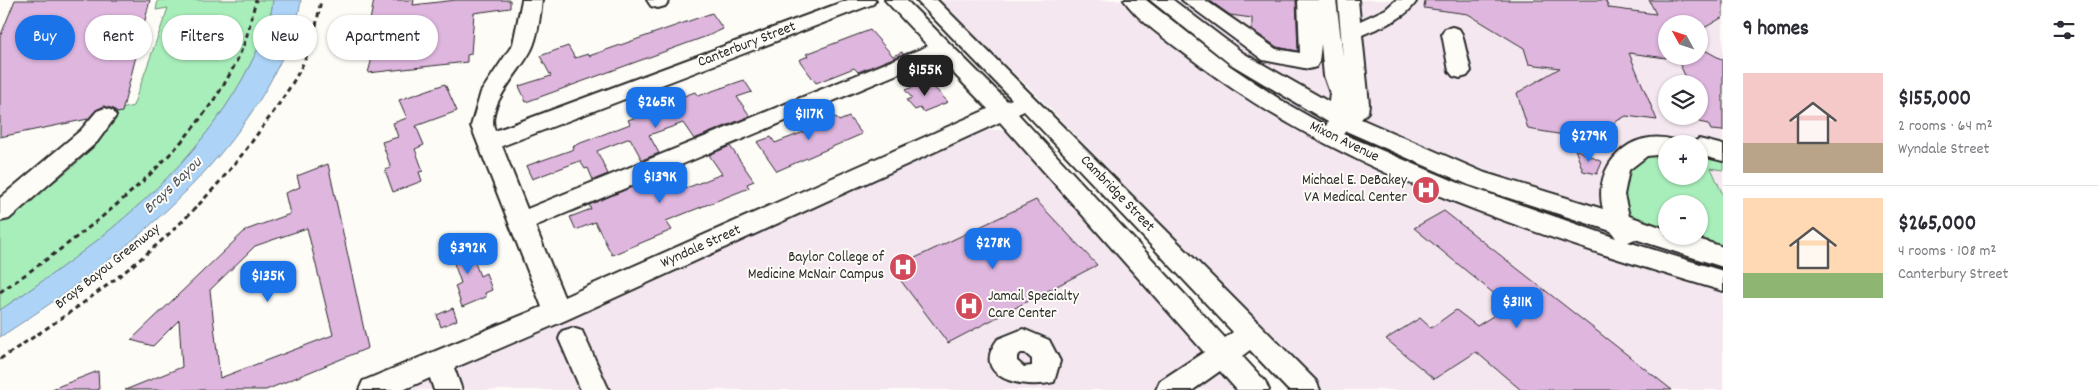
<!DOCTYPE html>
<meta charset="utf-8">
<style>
:root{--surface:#fff;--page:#f2f2f3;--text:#2b2b33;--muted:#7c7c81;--line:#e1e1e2;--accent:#1a73e8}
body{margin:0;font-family:Dekko,sans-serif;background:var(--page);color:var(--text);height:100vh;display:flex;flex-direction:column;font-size:19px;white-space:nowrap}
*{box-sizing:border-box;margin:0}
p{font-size:16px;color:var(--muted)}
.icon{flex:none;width:28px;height:28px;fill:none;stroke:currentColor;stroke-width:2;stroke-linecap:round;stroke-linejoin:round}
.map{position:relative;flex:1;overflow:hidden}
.details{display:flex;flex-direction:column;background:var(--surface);width:375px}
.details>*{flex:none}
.top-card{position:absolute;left:15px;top:15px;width:475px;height:45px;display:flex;gap:10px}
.needle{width:32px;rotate:310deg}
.tools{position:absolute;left:1658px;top:15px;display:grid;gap:10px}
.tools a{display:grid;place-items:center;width:50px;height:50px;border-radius:50%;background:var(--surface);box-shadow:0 1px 4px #0004;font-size:25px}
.price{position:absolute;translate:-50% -42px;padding:0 11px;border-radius:10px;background:var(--accent);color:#fff;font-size:16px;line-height:32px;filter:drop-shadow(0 1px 2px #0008)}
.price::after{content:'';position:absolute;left:50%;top:30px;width:15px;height:11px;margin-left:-8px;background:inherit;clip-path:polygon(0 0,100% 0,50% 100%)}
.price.active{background:#222;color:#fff}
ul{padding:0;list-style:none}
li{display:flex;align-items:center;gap:15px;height:125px;padding:0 20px}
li+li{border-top:1px solid var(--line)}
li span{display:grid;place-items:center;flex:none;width:140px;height:100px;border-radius:0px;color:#555}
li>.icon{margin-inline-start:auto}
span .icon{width:60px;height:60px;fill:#fffc;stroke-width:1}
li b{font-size:21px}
h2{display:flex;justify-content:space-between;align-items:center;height:60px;padding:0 20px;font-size:21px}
.chip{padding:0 18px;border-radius:22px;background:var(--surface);box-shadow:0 1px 4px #0004;font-size:18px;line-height:45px}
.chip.active{background:var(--accent);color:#fff}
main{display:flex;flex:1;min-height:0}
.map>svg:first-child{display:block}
.built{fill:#f4e7f0;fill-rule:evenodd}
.green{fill:#a8eeba;stroke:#6a8c72}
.water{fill:#add4f7;stroke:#7990a5}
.building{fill:#deb6de;stroke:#2b2b2b;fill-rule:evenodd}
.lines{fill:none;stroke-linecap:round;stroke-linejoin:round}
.minor-casing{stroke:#2b2b2b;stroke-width:4}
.path{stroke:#2b2b2b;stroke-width:3;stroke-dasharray:5 4;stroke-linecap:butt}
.minor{fill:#fdfcf7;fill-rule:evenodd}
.labels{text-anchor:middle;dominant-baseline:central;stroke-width:4;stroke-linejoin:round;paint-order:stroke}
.street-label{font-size:15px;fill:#2b2b2b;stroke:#fdfcf7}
.poi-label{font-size:15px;fill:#2b2b2b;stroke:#fdfcf7;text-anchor:end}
.water-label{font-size:16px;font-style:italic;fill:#4c555e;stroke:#fdfcf7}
</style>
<main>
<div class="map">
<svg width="1723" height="390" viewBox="0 0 1723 390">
<rect width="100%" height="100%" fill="#fdfcf7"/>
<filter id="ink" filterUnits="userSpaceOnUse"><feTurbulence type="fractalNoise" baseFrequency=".02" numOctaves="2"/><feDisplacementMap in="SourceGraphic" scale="10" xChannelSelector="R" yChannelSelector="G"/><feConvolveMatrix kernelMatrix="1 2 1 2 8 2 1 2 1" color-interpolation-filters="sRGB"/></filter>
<g filter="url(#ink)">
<g class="built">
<path d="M936,0H1723V390H1323L1035,93ZM1666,24H1699V56H1666ZM1666,84H1699V116H1666ZM1666,144H1699V176H1666ZM1666,204H1699V236H1666Z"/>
<path d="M975,130H1007L1239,390H405Z"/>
</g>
<g class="green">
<path d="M158,0H273C271,21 263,39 254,57C202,166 98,245 0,310V221C37,195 102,152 118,110L133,106L168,8L156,10Z"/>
<path d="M1666,152V176H1699V157L1705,155L1723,159V170L1711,168L1723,195V253L1668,236H1699V204H1666V236C1656,233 1637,231 1630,223C1622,216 1622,209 1622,199C1622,168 1636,156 1666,152Z"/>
</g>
<path class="water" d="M273,0H301C299,17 292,35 285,51C235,170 106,269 0,337V310C98,245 202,166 254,57C263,39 271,21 273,0Z"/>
<g class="building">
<path d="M15,0H150L122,112L117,113L114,109L104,106L96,110L88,119L0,137V37Z"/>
<path d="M374,0H414L413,5L456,0H510V8L474,13L471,54L467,55V62L368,73L378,35L367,36Z"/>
<path d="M1209,0H1296L1298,51L1277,47L1252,30V18L1230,15Z"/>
<path d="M1425,0H1605L1609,8L1656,14L1649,0H1723V17L1699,31V24H1666V58L1629,53L1657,120L1626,116L1573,145L1570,136L1528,129L1517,93L1560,68L1529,64L1524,48L1468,14L1424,8Z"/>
<path d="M712,13L723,29L710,35L526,102L519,86L551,76L540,56L568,46L575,58L588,54L589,56Z"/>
<path d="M870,30L893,56L902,52L903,54L858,72L854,68L816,83L799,60L808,56L806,54Z"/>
<path d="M1699,47L1723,60V131L1711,130L1708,124L1699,122V84H1689L1676,56H1699Z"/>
<path d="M921,66L932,78L916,86L904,73Z"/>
<path d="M744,80L752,92L737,97L750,116L694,139L683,123L649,135L659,153L642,160L630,138L597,151L608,174L593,180L588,168L585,169L580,161L532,179L526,166L574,149L573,146L630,124L628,120L672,104L670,101L695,92L698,96Z"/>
<path d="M928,81L948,102L923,112L920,108L915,110L906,100L912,98L905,90Z"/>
<path d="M445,84L457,111L416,126L424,145L415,149L423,171L419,172L422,181L393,192L385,170L391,168L382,142L398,137L393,123L407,118L399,100Z"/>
<path d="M817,115L823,122L836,117L839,121L849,117L862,134L777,171L757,142L771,137L775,143L809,130L802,121Z"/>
<path d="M730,146L754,181L747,184L749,188L666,221L672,230L612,255L595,222L576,230L570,217L591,209L589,205L668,172L679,191L722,174L709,155Z"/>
<path d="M1575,149L1602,162L1597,174L1583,171Z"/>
<path d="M328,164L368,348L266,390H125L182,367L179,320L153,346L131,340L246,230L290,214L285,193L300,187L297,176ZM307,228L333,335L220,378L210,290L255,246Z"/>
<path d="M1036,200L1097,265L948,343L892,269Z"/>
<path d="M1444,211L1672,390H1521L1476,352L1434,379L1386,339L1420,318L1431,328L1456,310L1477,326L1509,306L1414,228Z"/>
<path d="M466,239L480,276L486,273L492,290L485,293L486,297L462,307L455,286L461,283L448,246Z"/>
<path d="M453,308L457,320L441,327L437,315Z"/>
<path d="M98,371L99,390H52V389Z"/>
</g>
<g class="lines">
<g class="minor-casing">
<g id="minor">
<path d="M522,0H542C540,15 539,31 533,46C524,69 484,104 495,131L848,0H876L873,4L502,146L527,209L928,46L885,0H906L1007,101L1012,99L916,0H937L1316,381L1320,390H1288L1250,350L1242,356L1265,381L1269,390H1237L1220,371L1193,390H1156L1160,381L1204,352L1000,122L566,320L454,368L462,390H434L430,378L403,390H359L363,381L542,307L471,126L481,92L513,44ZM938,57L988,109L564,297L535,226ZM1024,111L1233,332L1225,338L1018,114Z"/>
<path d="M647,0H667L668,2L665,6L658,8L651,6Z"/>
<path d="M1124,0H1146L1230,66L1287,104L1326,126L1328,122L1229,63L1150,0H1173L1243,53L1329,102L1330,93L1324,76L1321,44L1319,62L1316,67L1309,69L1263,60L1182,0H1205L1276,49L1300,53L1298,0H1336L1343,57L1338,0H1358L1360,21L1386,9L1396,0H1414L1416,2C1404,20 1380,27 1362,35L1369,104L1368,112L1361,119L1485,173L1603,209C1592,166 1630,127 1674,140L1676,144H1666V154L1647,156L1629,170L1624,195L1629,216L1666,229V236H1689L1723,247V267L1635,239L1628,242L1723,271V291C1542,237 1340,175 1189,57C1170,42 1138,21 1124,0ZM1346,131L1469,185L1611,231L1616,238L1461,184L1343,134Z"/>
<path d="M1452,27L1459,29L1462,34L1471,71L1467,76L1460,78L1453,76L1449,71L1442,34L1445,29Z"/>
<path d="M105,108L113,111L116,116L97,142L9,219L0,221V198L81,130L97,111Z"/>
<path d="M1699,139L1723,145V161L1699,155V144H1690Z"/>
<path d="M572,328L582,331L609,390H581L559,339L562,331Z"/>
<path d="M1023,329L1049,340L1060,361L1054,382C1022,390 969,377 998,339ZM1021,353H1025L1032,359V366L1024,367L1017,361V356Z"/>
</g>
</g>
<g class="path">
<path d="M0,292C88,232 204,146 244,44C249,30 252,14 256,0"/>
<path d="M0,359C103,292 183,236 256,136C277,107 299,78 311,45C316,30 318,15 321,0"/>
</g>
<use href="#minor" class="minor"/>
</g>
</g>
<defs>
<g id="hospital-disc" transform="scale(1.4375)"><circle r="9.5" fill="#d1495b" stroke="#fdfcf7"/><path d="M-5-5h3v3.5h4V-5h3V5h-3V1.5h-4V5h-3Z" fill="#fff"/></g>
</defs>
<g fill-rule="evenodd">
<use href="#hospital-disc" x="1426" y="190"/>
<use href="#hospital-disc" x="903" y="267"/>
<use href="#hospital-disc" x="969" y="306"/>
</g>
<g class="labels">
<g class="street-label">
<text transform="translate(747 45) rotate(-21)">Canterbury Street</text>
<text transform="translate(1344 142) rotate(26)">Mixon Avenue</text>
<text transform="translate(1117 194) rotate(46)">Cambridge Street</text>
<text transform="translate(701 247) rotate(-24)">Wyndale Street</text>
<text transform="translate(108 267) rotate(-38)">Brays Bayou Greenway</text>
</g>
<g class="poi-label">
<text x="1407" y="181">Michael E. DeBakey<tspan x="1407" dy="17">VA Medical Center</tspan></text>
<text x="884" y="258">Baylor College of<tspan x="884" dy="17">Medicine McNair Campus</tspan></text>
<text x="988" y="297" text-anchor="start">Jamail Specialty<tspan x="988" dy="17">Care Center</tspan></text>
</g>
<g class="water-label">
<text transform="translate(173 186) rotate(-44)">Brays Bayou</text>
</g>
</g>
</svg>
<div class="tools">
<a><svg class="needle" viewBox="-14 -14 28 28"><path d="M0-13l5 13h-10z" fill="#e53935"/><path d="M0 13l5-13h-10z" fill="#7c7c81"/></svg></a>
<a><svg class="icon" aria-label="layers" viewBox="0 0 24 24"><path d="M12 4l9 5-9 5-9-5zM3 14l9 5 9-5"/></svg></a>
<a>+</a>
<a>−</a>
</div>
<b class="price active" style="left:925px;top:97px">$155K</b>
<b class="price" style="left:656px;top:129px">$265K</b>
<b class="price" style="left:809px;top:141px">$117K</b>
<b class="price" style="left:1589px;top:163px">$279K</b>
<b class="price" style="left:660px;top:204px">$139K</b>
<b class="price" style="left:993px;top:270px">$278K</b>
<b class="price" style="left:468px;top:275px">$392K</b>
<b class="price" style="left:268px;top:303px">$135K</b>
<b class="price" style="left:1517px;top:329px">$311K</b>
<div class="top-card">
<a class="chip active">Buy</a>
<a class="chip">Rent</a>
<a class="chip">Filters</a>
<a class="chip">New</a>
<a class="chip">Apartment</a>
</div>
</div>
<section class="details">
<h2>9 homes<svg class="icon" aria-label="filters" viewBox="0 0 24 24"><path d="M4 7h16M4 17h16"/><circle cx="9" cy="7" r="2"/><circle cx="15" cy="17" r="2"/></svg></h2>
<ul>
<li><span style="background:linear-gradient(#f6c9c9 70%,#b9a48a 0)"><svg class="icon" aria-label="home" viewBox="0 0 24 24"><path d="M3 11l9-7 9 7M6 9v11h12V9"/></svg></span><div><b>$155,000</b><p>2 rooms · 64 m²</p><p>Wyndale Street</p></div></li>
<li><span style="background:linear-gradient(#ffd9b3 75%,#8fb573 0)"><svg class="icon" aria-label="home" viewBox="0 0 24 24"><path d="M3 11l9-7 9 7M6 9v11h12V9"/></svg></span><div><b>$265,000</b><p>4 rooms · 108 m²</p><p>Canterbury Street</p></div></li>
</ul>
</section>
</main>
